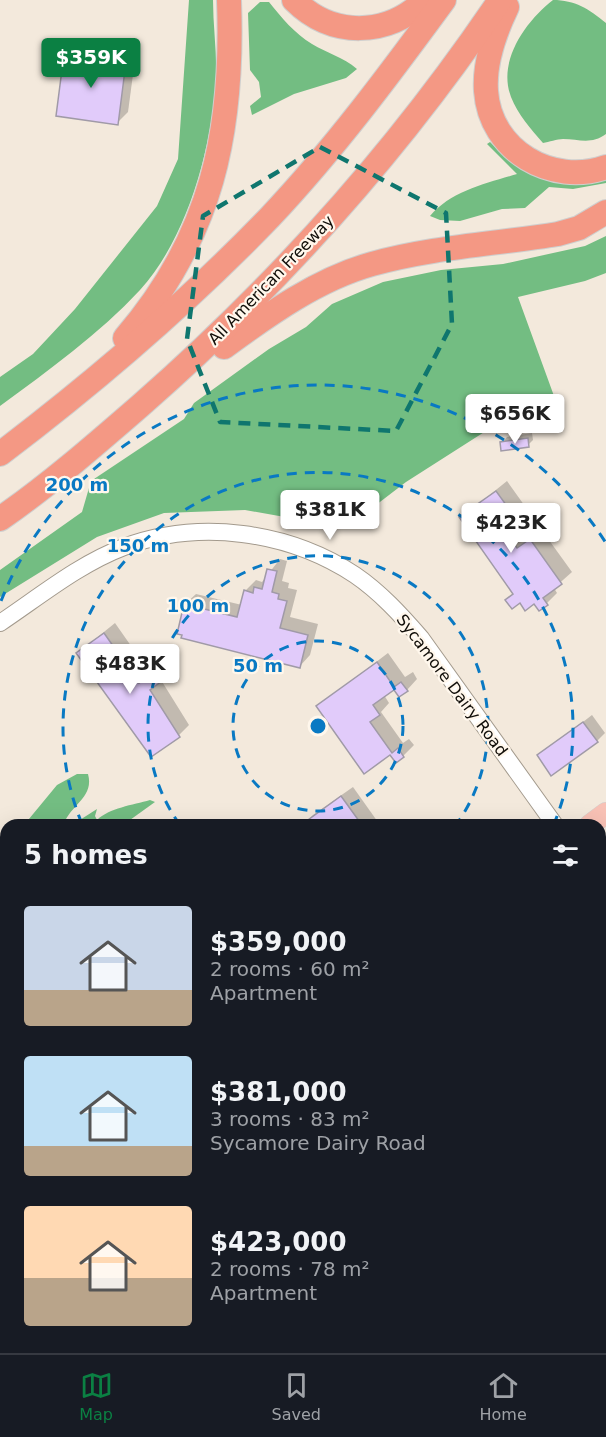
<!DOCTYPE html>
<meta charset="utf-8">
<style>
:root{--surface:#171b24;--page:#242831;--text:#f1f3f6;--muted:#9ea1a6;--line:#363941;--accent:#0b8043}
body{margin:0;font-family:"DejaVu Sans",sans-serif;background:var(--page);color:var(--text);height:100vh;display:flex;flex-direction:column;font-size:22px;white-space:nowrap}
*{box-sizing:border-box;margin:0}
p{font-size:20px;color:var(--muted)}
.icon{flex:none;width:33px;height:33px;fill:none;stroke:currentColor;stroke-width:2;stroke-linecap:round;stroke-linejoin:round}
.map{position:relative;flex:1;overflow:hidden}
.side{position:absolute;left:0px;top:819px;width:606px;height:534px;display:flex;flex-direction:column;background:var(--surface);border-radius:18px 18px 0 0;box-shadow:0 6px 24px #0002}
.side>*{flex:none}
.price{position:absolute;translate:-50% -51px;padding:0 14px;border-radius:6px;background:#fff;color:#222;font-size:20px;line-height:39px;filter:drop-shadow(0 2px 3px #0008)}
.price::after{content:'';position:absolute;left:50%;top:36px;width:18px;height:14px;margin-left:-9px;background:inherit;clip-path:polygon(0 0,100% 0,50% 100%)}
.price.selected{background:var(--accent);color:#fff}
ul{padding:0;list-style:none}
li{display:flex;align-items:center;gap:18px;height:150px;padding:0 24px}
li span{display:grid;place-items:center;flex:none;width:168px;height:120px;border-radius:6px;color:#555}
li>.icon{margin-inline-start:auto}
span .icon{width:72px;height:72px;fill:#fffc;stroke-width:1}
li b{font-size:26px}
h2{display:flex;justify-content:space-between;align-items:center;height:72px;padding:0 24px;font-size:26px}
.dock{display:flex;justify-content:space-around;align-items:center;height:84px;border-top:2px solid var(--line);background:var(--surface);font-size:16px;color:var(--muted)}
.dock a{display:grid;justify-items:center;gap:3px}
.dock .selected{color:var(--accent)}
.map>svg:first-child{display:block}
.forest{fill:#73bd82}
.shadow{fill:#0003}
.building{fill:#e1cbfa;stroke:#a09aa7;stroke-width:1.5}
.lines{fill:none;stroke-linecap:round;stroke-linejoin:round}
.minor-casing{stroke:#a39a8d;stroke-width:18}
.major-casing{stroke:#cfcfce;stroke-width:22}
.highway-casing{stroke:#cfcfce;stroke-width:26}
.minor{stroke:#fff;stroke-width:16}
.major{stroke:#f8c1b5;stroke-width:21}
.highway{stroke:#f49884;stroke-width:24}
.marked{fill:none;stroke:#0f766e;stroke-width:4.5;stroke-dasharray:12 8;stroke-linejoin:round}
.ring{fill:none;stroke:#0979c3;stroke-width:3;stroke-dasharray:10 8}
.labels{text-anchor:middle;dominant-baseline:central;stroke-width:4.5;stroke-linejoin:round;paint-order:stroke}
.street-label{font-size:16px;fill:#110e09;stroke:#fff7ec}
.centre{fill:#0979c3;stroke:#fff7ec;stroke-width:3}
.ring-label{font-size:18px;text-anchor:middle;font-weight:bold;fill:#0979c3;stroke:#fff7ec;stroke-width:4.5;stroke-linejoin:round;paint-order:stroke}
</style>
<div class="map">
<svg width="606" height="1353" viewBox="0 0 606 1353">
<rect width="100%" height="100%" fill="#f3e9dc"/>
<g class="forest">
<path d="M189,0H213C213,26 217,52 216,78C212,147 188,237 140,290C99,334 49,370 0,406V377L33,354L75,309L157,206L178,159Z"/>
<path d="M553,0C575,0 589,9 606,23V134C591,145 579,139 563,139C557,139 549,142 543,143C531,129 518,115 511,97C497,61 526,21 553,0Z"/>
<path d="M260,2H269C282,18 294,33 312,44C327,53 343,57 357,69L346,78L294,94L252,115L250,106L261,97L259,82L250,70L248,13Z"/>
<path d="M490,142C526,178 556,192 606,178V183L573,189L549,187L525,208L502,209L460,221L440,220L430,216C451,191 487,183 517,174L487,144Z"/>
<path d="M606,236V273L585,281L518,297L562,418L489,429L406,482L346,528L245,510L164,513L97,537L0,597V570L82,512L91,481L184,419L194,403L269,349L306,327L332,304L383,282L441,270L503,264L585,246Z"/>
<path d="M77,774H88C94,796 74,803 65,821L67,825H24L57,785Z"/>
<path d="M150,800L155,802L123,825H72L97,809L95,816L97,820C109,808 133,805 150,800Z"/>
<path d="M6,863V918L0,906V868Z"/>
</g>
<g class="shadow">
<path d="M77,44L136,52L128,112L117,123L66,54Z"/>
<path d="M532,433L533,440L528,445L502,443L507,437Z"/>
<path d="M507,481L527,509L515,520L528,539L541,529L572,572L554,588L557,593L547,603L535,602L514,593L461,518Z"/>
<path d="M280,559L287,561L282,581L289,583L288,588L297,590L290,617L318,624L310,655L300,666L185,604L196,594L242,605L245,591L256,580L262,582Z"/>
<path d="M115,623L150,673L170,659L176,667L161,680L189,725L179,735L78,653Z"/>
<path d="M388,653L405,677L413,672L417,679L407,690L395,688L384,695L389,703L381,712L403,743L409,739L414,745L403,756L390,753L318,706Z"/>
<path d="M592,715L605,733L597,741L539,756Z"/>
<path d="M353,787L380,825H303L313,815Z"/>
<path d="M606,949V1096L605,1097L600,1090V953Z"/>
<path d="M6,967V1131L0,1135V972Z"/>
<path d="M600,1137L606,1146V1191L600,1183Z"/>
<path d="M606,1192V1341L600,1345V1196Z"/>
<path d="M6,1307V1329L0,1334V1311Z"/>
<path d="M26,1347H46L39,1353H30Z"/>
<path d="M98,1347H126L118,1353H94Z"/>
<path d="M212,1347H244L235,1353H203Z"/>
<path d="M305,1347H337L329,1353H296Z"/>
<path d="M413,1347H442L434,1353H405Z"/>
<path d="M581,1347H597L589,1353H585Z"/>
</g>
<g class="building">
<path d="M64,54L126,62L118,125L56,116Z"/>
<path d="M528,438L529,447L501,451L500,442Z"/>
<path d="M496,491L517,520L504,530L517,548L530,539L562,584L543,598L548,605L539,611L534,604L525,611L520,603L512,609L505,600L513,594L459,517Z"/>
<path d="M267,569L277,571L272,592L279,594L278,599L287,601L280,628L308,635L300,668L181,638L182,635L177,634L184,604L237,617L244,590L253,593L254,587L262,589Z"/>
<path d="M104,633L139,683L159,668L166,678L150,690L180,737L151,757L76,653Z"/>
<path d="M377,662L394,687L401,682L408,691L399,697L394,690L373,705L380,715L370,722L392,753L398,748L404,757L396,763L390,755L364,774L316,706Z"/>
<path d="M583,722L598,742L551,776L537,755Z"/>
<path d="M341,796L362,825H301Z"/>
</g>
<g class="lines">
<g class="minor-casing">
<path id="minor" d="M0,623C39,597 79,564 124,547C199,519 288,531 355,575C380,592 401,615 421,638L555,825"/>
</g>
<g class="major-casing">
<g id="major">
<path d="M590,825L606,813"/>
<path d="M600,891L606,900"/>
<path d="M0,1252L6,1248"/>
</g>
</g>
<g class="highway-casing">
<g id="highway">
<path d="M294,0C332,38 387,37 425,0"/>
<path d="M507,7C495,32 484,63 486,91C490,151 552,186 606,167"/>
<path d="M125,338C212,237 234,131 229,0"/>
<path d="M224,347C269,314 318,279 372,264C433,247 496,244 558,234L579,228L606,212"/>
<path d="M0,454C95,382 187,303 270,217C334,149 389,75 444,0"/>
<path d="M0,519C49,485 95,445 141,405C278,285 398,151 500,0"/>
</g>
</g>
<use href="#minor" class="minor"/>
<use href="#major" class="major"/>
<use href="#highway" class="highway"/>
</g>
<path class="marked" d="M320,147L446,213L452,324L396,431L220,422L187,339L203,216Z"/>
<g class="ring">
<circle cx="318" cy="726" r="85"/>
<path d="M180 825A170 170 0 1 1 456 825"/>
<path d="M82 824A255 255 0 1 1 554 824"/>
<path d="M1 601A341 341 0 0 1 606 543"/>
</g>
<g class="labels">
<g class="street-label">
<text transform="translate(271 280) rotate(-46)">All American Freeway</text>
<text transform="translate(452 685) rotate(53)">Sycamore Dairy Road</text>
</g>
</g>
<circle cx="318" cy="726" r="9" class="centre"/>
<g class="ring-label">
<text x="77" y="491">200 m</text>
<text x="138" y="552">150 m</text>
<text x="198" y="612">100 m</text>
<text x="258" y="672">50 m</text>
</g>
</svg>
<b class="price selected" style="left:91px;top:89px">$359K</b>
<b class="price" style="left:515px;top:445px">$656K</b>
<b class="price" style="left:330px;top:541px">$381K</b>
<b class="price" style="left:511px;top:554px">$423K</b>
<b class="price" style="left:130px;top:695px">$483K</b>
<section class="side">
<h2>5 homes<svg class="icon" aria-label="filters" viewBox="0 0 24 24"><path d="M4 7h16M4 17h16"/><circle cx="9" cy="7" r="2"/><circle cx="15" cy="17" r="2"/></svg></h2>
<ul>
<li><span style="background:linear-gradient(#c9d6e8 70%,#b9a48a 0)"><svg class="icon" aria-label="home" viewBox="0 0 24 24"><path d="M3 11l9-7 9 7M6 9v11h12V9"/></svg></span><div><b>$359,000</b><p>2 rooms · 60 m²</p><p>Apartment</p></div></li>
<li><span style="background:linear-gradient(#bfe0f5 75%,#b9a48a 0)"><svg class="icon" aria-label="home" viewBox="0 0 24 24"><path d="M3 11l9-7 9 7M6 9v11h12V9"/></svg></span><div><b>$381,000</b><p>3 rooms · 83 m²</p><p>Sycamore Dairy Road</p></div></li>
<li><span style="background:linear-gradient(#ffd9b3 60%,#b9a48a 0)"><svg class="icon" aria-label="home" viewBox="0 0 24 24"><path d="M3 11l9-7 9 7M6 9v11h12V9"/></svg></span><div><b>$423,000</b><p>2 rooms · 78 m²</p><p>Apartment</p></div></li>
</ul>
</section>
</div>
<nav class="dock">
<a class="selected"><svg class="icon" aria-label="map" viewBox="0 0 24 24"><path d="M3 6l6-2 6 2 6-2v14l-6 2-6-2-6 2zM9 4v14M15 6v14"/></svg>Map</a>
<a><svg class="icon" aria-label="saved" viewBox="0 0 24 24"><path d="M7 4h10v16l-5-4-5 4z"/></svg>Saved</a>
<a><svg class="icon" aria-label="home" viewBox="0 0 24 24"><path d="M3 11l9-7 9 7M6 9v11h12V9"/></svg>Home</a>
</nav>
